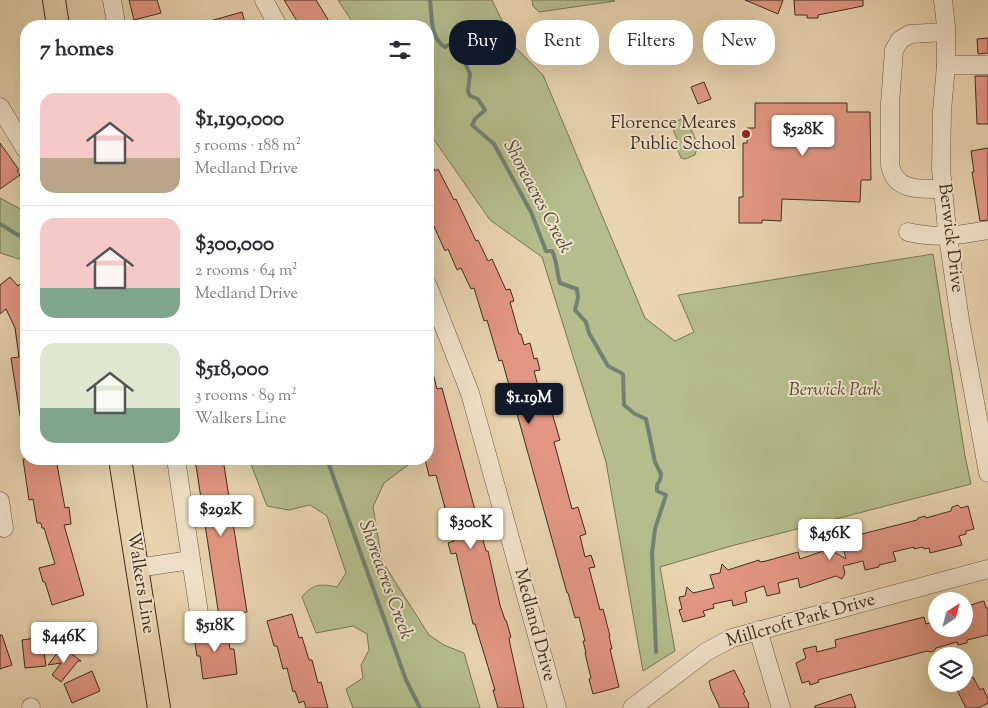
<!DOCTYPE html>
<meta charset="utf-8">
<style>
:root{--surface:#fff;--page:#f7f7f7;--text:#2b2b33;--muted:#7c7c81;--line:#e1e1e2;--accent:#111827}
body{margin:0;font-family:"Sorts Mill Goudy",serif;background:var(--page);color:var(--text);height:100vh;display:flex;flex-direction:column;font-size:19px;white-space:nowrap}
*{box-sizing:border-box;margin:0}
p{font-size:16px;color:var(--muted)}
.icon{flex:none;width:28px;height:28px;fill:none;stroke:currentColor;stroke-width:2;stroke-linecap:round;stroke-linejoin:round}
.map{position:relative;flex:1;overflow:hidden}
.details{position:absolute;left:20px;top:20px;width:414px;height:445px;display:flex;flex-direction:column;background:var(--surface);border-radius:20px;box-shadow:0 5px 20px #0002}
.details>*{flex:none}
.banner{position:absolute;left:449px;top:20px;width:464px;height:45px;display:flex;gap:10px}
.needle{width:32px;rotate:36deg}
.controls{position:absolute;left:928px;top:592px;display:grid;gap:10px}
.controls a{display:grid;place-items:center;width:45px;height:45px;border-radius:50%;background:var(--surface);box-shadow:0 5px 20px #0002;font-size:25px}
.price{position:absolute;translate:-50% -42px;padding:0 11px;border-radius:5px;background:#fff;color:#222;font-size:16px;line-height:32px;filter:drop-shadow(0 1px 2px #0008)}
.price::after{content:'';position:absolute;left:50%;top:30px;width:15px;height:11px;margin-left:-8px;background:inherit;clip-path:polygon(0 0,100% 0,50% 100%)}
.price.selected{background:var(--accent);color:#fff}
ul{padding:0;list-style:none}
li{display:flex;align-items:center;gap:15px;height:125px;padding:0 20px}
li+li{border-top:1px solid var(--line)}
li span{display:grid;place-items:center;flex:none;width:140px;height:100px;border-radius:15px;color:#555}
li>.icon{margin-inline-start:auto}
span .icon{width:60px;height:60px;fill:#fffc;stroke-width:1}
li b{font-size:21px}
h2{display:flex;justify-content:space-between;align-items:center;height:60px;padding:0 20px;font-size:21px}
.pill{padding:0 18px;border-radius:20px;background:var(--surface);box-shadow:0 5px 20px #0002;font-size:18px;line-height:45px}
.pill.selected{background:var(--accent);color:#fff}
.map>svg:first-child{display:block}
.green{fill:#b4bd8b;stroke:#797656}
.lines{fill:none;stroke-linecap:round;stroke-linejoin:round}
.stream{stroke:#738175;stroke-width:4}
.building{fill:#e39681;stroke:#3e2e22}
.minor-casing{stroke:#685845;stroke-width:19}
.major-casing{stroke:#3e2e22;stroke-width:24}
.minor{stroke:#f0e3ca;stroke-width:18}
.major{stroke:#e8d4ae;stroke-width:22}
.poi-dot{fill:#8f2418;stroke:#f0e3ca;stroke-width:2}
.labels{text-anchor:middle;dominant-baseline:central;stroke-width:4;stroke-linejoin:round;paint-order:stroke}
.poi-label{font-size:18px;fill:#3e2e22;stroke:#f0e3ca;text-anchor:end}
.street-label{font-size:18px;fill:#3e2e22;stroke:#f0e3ca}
.park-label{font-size:18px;font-style:italic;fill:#564b37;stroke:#f0e3ca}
.water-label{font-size:19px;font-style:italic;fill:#504a3e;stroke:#f0e3ca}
</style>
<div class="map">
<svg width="988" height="708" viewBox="0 0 988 708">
<rect width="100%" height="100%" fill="#e8d4ae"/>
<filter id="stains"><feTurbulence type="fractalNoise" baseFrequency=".004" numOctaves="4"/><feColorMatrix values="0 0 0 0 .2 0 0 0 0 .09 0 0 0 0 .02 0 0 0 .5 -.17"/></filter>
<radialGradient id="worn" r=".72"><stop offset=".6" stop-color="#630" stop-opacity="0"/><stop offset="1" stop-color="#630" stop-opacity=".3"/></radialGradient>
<g class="green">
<path d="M338,0H492L515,47L543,75L645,318L675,341L694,332L678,295L933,254L965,456L971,484L731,546L660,567L675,651L643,671L606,462L542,257L490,220L428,131V26H355Z"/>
<path d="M532,0H614L615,1L539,12L533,6Z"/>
<path d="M684,118L687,120L698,145L695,155L685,159L681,158L676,146L678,141L672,127V123Z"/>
<path d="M0,198L26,212V261L0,253Z"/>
<path d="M249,459H411L412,462L384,483L373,507L382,561L429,635L444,645L464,653L480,708H353L346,689L363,678L361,665L369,650L367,634L353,626L316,633L302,597C313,583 321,584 337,587L346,573L327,516L310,505L289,510L267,506Z"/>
</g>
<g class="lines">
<g class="stream">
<path d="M430,0C432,15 430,39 445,47L457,40L468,41V46L461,54L470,74L468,91L470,96L478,99L485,110L475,119L472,125L494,144L531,212L546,251H552C558,263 556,271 560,283L577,289L578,298L575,310L586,322L589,333L608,366L623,374L624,405L635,414L646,419L655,462L661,474L660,480L657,485V491L666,495L655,529L652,553L656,652"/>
<path d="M0,224L18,235L26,236"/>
<path d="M327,459L406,680L420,708"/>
</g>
</g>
<g class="building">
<path d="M129,0H157L161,13L134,20Z"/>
<path d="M284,0H316L332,26H300Z"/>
<path d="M745,0H783L778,14Z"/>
<path d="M794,0H863V6L818,15V18H807V15H795Z"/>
<path d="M242,12L246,26H204L203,23Z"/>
<path d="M988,38V53L978,54L977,39Z"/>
<path d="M975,76H988V124H977Z"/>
<path d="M704,82L711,99L698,104L691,87Z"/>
<path d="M755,103H847V112H870L871,180H861L860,202L782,199L781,221L762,220V223H739V197H743V143H747V128H755Z"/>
<path d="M0,143L19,170L17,171L20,175L0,189Z"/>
<path d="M988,148V220L980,221L972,172H974L971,151Z"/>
<path d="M428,154L435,171L438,169L454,200L456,199L476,241L478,240L488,261L492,259L506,290L510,289L514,301L510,302L519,334H521L524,345L530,343L534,359L537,358L540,370L534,371L546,415L552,413L560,440L554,442L572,509L578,507L586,534L580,536L585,557L591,555L595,567L589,568L600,610L603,609L610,636H609L612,649H610L619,687L593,694L589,679L591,678L585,653H586L583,641H585L579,617L575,618L568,593H567L502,360L499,361L487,320L484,321L474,288L471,289L461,268L457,270L448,249L445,251L428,213Z"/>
<path d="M10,277L18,286L20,284L26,292V422H21L11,358L19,357L15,328L6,309L0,314V285Z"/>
<path d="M428,365H431L437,389L442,388L486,551H488L500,605L505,620H506L511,637L509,638L510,644L524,708H498L493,690H495L475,624H473L456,553L451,554L448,543L454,541L436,475L429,476L425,459H428Z"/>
<path d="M23,459H56L65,508L69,507L71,524L64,525L84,595L52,605L45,582H43L39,568L55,564L44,528H42L41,523H37L33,499L29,500Z"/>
<path d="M195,459H223L247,612L219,616Z"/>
<path d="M958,505L961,508L968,506L974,529L966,531V534L959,536L962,545L930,553L929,548L924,549L923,547L914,549V547L893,552L896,561L879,565V567L865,570L863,561L843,566L845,573L842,579L836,576L800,588L798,578L778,583L780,593L767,596L764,586L745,592L747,602L733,606L732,600L713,604L714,608L703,611L705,616L683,622L679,610L682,609L679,597L685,596L687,587L693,593L714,588L710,575L720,573L722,564L728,570L759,560L760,562L766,561L798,552L800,559L829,549L846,559L841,540L848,538L849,534L855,532L858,535L917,520L918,518L925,516L926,518L951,511L952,507Z"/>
<path d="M984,601L986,608H988V635L967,640V643L958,645L957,642L936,648L934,651L930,652L927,651L818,680L819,682L810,685L809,681L802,683L796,663L806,658L803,649L816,646L817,652L836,647L835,640L924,617L926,624L936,621V629H964V607Z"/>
<path d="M292,614L299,638L302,637L309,660H312L318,683L321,682L328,708H306L304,701L299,703L295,691L293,692L287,668L283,669L277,646H274L267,621Z"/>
<path d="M226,626L230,649H234L237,674L203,679L200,656H197L193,631Z"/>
<path d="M0,635H2L12,665L0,669Z"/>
<path d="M42,637L46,666L25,668L22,640Z"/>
<path d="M62,647L81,661H78L61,682L52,675L61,663L48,665Z"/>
<path d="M734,670L745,692L743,693L749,704L748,705L749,708H720L711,689L709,681Z"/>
<path d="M92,671L100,691L72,703L64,684Z"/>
<path d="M973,677L980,690L983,688L988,699V703L978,708H966L954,684H964V682Z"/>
<path d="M851,694L856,708H815V706Z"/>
</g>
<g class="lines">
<g class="minor-casing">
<g id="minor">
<path d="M112,0L116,23"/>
<path d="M264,0L278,26"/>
<path d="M943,0L946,26V65L942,111L941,169L947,230L960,320L988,473"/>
<path d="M946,65H988"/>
<path d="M0,107L26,150"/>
<path d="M943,189C921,189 895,192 890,165V104L894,50L900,40L910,34L946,32"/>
<path d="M908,232C937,239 959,235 988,230"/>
<path d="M428,286L470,393L557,708"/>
<path d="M176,459L199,613"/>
<path d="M0,501L4,528"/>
<path d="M137,568L191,560"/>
<path d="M758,630L781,708"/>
<path d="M31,707V708"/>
<path d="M632,708L706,652L732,638L988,569"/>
</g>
</g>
<g class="major-casing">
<g id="major">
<path d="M54,0L58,26"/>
<path d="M120,459L159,708"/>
</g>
</g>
<use href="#minor" class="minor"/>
<use href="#major" class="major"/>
</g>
<circle class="poi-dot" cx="746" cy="134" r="5"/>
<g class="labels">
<g class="poi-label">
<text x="736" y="124">Florence Meares<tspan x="736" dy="21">Public School</tspan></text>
</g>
<g class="street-label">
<text transform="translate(950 238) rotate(83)">Berwick Drive</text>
<text transform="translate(140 583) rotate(81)">Walkers Line</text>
<text transform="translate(801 621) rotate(-16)">Millcroft Park Drive</text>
<text transform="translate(534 625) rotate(75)">Medland Drive</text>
</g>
<g class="park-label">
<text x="835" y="391">Berwick Park</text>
</g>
<g class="water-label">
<text transform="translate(537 197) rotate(62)">Shoreacres Creek</text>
<text transform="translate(385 580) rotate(70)">Shoreacres Creek</text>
</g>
</g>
<rect width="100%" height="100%" filter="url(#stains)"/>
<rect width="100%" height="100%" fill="url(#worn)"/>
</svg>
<div class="controls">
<a><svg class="needle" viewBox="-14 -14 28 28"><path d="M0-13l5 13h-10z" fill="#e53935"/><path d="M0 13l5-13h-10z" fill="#7c7c81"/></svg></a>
<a><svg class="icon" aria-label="layers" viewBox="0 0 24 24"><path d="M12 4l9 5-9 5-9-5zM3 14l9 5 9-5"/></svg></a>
</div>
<b class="price" style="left:803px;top:157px">$528K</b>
<b class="price selected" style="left:529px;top:425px">$1.19M</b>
<b class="price" style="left:221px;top:537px">$292K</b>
<b class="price" style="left:471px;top:550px">$300K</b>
<b class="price" style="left:830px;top:561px">$456K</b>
<b class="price" style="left:215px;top:653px">$518K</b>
<b class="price" style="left:64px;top:664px">$446K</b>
<div class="banner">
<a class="pill selected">Buy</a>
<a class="pill">Rent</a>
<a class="pill">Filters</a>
<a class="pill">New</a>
</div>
<section class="details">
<h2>7 homes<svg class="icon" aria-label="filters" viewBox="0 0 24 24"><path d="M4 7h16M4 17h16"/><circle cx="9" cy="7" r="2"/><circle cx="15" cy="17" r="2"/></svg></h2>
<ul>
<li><span style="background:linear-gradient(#f6c9c9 65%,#b9a48a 0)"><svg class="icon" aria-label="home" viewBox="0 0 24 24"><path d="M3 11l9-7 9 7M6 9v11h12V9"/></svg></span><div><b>$1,190,000</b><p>5 rooms · 188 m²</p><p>Medland Drive</p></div></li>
<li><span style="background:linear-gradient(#f6c9c9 70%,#7fa58c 0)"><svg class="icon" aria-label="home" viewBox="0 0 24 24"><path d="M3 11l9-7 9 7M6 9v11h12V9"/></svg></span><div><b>$300,000</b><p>2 rooms · 64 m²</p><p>Medland Drive</p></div></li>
<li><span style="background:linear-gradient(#dfe7d0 65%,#7fa58c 0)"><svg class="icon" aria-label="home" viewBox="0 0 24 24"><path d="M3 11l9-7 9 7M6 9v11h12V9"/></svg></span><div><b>$518,000</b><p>3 rooms · 89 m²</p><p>Walkers Line</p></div></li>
</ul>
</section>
</div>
